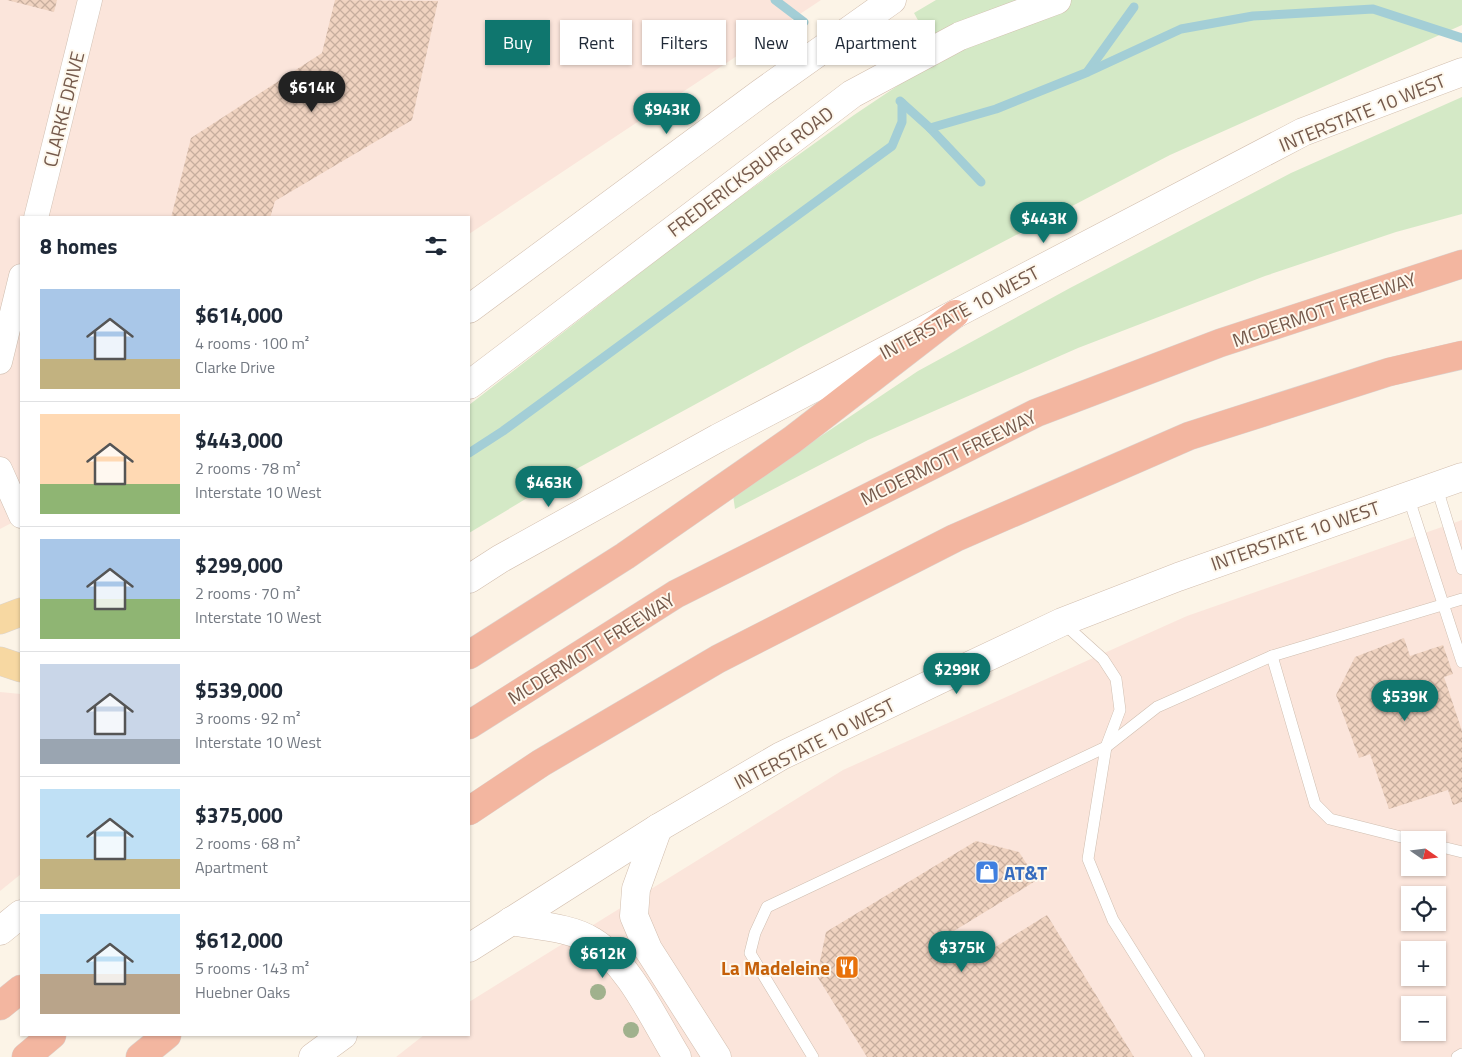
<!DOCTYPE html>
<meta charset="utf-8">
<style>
:root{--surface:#fff;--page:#f2f2f3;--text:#1f2937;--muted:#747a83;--line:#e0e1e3;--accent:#0f766e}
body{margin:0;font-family:"Titillium Web",sans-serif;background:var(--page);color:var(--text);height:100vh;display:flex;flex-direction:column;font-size:19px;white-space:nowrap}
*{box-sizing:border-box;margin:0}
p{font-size:16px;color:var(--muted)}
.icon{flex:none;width:28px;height:28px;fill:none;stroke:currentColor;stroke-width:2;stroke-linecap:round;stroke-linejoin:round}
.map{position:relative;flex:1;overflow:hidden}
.details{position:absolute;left:20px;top:216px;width:450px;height:820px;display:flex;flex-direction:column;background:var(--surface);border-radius:0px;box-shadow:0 1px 4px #0004}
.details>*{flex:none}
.top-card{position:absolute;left:485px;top:20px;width:475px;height:45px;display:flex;gap:10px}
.needle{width:32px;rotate:104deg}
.controls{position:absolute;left:1401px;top:831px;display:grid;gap:10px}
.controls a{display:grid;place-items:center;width:45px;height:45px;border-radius:0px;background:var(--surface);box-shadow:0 1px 4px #0004;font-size:25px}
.price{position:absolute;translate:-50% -42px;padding:0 11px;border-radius:18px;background:var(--accent);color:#fff;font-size:16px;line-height:32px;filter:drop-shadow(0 1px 2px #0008)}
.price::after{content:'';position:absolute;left:50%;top:30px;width:15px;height:11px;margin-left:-8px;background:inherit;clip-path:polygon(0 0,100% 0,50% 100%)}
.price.active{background:#222;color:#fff}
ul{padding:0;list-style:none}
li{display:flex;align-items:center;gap:15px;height:125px;padding:0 20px}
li+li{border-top:1px solid var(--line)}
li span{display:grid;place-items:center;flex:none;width:140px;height:100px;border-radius:0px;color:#555}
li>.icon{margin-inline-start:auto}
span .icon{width:60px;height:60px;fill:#fffc;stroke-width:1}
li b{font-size:21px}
h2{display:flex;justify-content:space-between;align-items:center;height:60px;padding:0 20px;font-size:21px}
.chip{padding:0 18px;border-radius:0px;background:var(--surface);box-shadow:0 1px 4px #0004;font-size:18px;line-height:45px}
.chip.active{background:var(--accent);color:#fff}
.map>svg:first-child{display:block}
.commercial{fill:#fbe5db;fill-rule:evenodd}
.green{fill:#d4e9c6}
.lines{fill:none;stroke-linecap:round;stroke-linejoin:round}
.stream{stroke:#a3ced6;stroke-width:9}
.building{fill:url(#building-cross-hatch)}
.lane-casing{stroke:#cfbeb0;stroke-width:12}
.street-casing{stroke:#cfbeb0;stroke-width:25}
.secondary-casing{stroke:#d2beae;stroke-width:29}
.primary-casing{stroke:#dbd4d0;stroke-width:29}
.highway-casing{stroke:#dbd4d0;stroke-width:29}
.lane{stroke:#fff;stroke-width:11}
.street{stroke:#fff;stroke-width:24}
.secondary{stroke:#fff;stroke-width:28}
.primary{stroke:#f7d8a2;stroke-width:28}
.highway{stroke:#f3b6a0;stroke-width:28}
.tree{fill:#a0b18d}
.labels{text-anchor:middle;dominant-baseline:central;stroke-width:4;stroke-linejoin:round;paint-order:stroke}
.street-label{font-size:19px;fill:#755a4c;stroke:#fef8ed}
.shop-label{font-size:19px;font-weight:bold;fill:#366cbe;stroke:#fef8ed;text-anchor:start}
.food-label{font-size:19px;font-weight:bold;fill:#c56008;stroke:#fef8ed;text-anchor:end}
</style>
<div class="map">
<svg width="1462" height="1057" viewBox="0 0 1462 1057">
<defs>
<pattern id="building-cross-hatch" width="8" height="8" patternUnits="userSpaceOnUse" patternTransform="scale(1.25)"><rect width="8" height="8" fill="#f0d3c0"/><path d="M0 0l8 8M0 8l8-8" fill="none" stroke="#c7ae9e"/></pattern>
</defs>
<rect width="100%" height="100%" fill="#fcf4e7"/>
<g class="commercial">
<path d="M0,0H821L469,234V218H21V518L0,529Z"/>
<path d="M1462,520V1057H396L424,1035H469V1002L843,770L1187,616ZM1410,840H1438V868H1410ZM1410,895H1438V922H1410ZM1410,950H1438V978H1410ZM1410,1005H1438V1032H1410Z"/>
<path d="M0,692L21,694V874L0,891Z"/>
</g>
<g class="green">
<path d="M936,0H1462V25L1170,155L801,347L569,473L469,533V405L719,212L854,115L939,58L914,13Z"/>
<path d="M1462,97V214L1396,232L1265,276L1078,348L868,440L735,509L733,495L918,371L1070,288L1291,173Z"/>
</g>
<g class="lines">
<g class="stream">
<path d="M775,0L804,22"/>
<path d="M1088,71L1134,7"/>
<path d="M900,101L930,128L981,182"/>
<path d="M930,128L996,109L1088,72L1181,29L1253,16L1373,9L1462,38"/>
<path d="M469,453L503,431L892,146L902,122V103"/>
</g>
</g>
<g class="building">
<path d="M7,0H57L54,12Z"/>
<path d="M335,0L438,1L412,120L275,201L270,218H171L191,138L322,53Z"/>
<path d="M1404,638L1410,656L1443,645L1453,674L1444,677L1462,731V802L1453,805L1448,790L1389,809L1370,754L1359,758L1336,695L1355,657Z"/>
<path d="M976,841L1019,852L1037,880L931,945L939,958L949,952L960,969L1047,915L1134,1057H867L817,976L826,932Z"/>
</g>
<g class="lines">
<g class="lane-casing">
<g id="lane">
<path d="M1436,485L1462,569"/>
<path d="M1408,496L1462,662"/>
<path d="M1062,622L1103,659L1116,679L1120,710L1106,747L1088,859L1113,920L1199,1057"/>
<path d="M1272,656L1315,804L1330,819L1413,840"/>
<path d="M1438,846L1462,852"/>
<path d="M813,1057L750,953L755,933L767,907L1106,747L1157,707L1272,656L1462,599"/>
<path d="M1457,1057L1462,1054"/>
</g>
</g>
<g class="street-casing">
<g id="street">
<path d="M36,218L90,0"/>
<path d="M0,362L21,276"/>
<path d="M0,469L21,516"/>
</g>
</g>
<g class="secondary-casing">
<g id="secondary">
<path d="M469,309L761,93L892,0"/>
<path d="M469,385L852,94L960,36L1057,0"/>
<path d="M469,579L500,559L718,438L1303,132L1462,72"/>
<path d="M658,828L636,889L634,916L648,949L717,1057"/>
<path d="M511,921C536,926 570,927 592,941C630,964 654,1020 677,1057"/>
<path d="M0,931L21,914"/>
<path d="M469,948L658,828L781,756L941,679L1062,622L1178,577L1462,477"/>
<path d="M313,1057L343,1035"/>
</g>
</g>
<g class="primary-casing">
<g id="primary">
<path d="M0,620L21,612"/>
<path d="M0,661L21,668"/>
</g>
</g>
<g class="highway-casing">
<g id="highway">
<path d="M469,655L625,556L792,440L955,314"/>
<path d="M469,725L676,594L1036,413L1220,343L1462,264"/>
<path d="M469,811L541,763L718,659L955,538L1189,436L1389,372L1462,355"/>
<path d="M0,1006L21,989"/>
<path d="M26,1057L52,1035"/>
<path d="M140,1057L167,1035"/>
</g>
</g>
<use href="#lane" class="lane"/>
<use href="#street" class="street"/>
<use href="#secondary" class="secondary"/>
<use href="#primary" class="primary"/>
<use href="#highway" class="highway"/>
</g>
<g class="tree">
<circle cx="598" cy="992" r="8"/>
<circle cx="631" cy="1030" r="8"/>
</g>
<defs>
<g id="shop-square" transform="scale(1.25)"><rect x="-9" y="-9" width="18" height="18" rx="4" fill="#3f7fe0" stroke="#fef8ed"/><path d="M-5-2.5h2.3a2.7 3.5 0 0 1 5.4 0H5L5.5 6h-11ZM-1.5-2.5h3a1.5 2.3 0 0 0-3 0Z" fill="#fff"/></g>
<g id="restaurant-square" transform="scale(1.25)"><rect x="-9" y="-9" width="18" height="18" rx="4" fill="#e8710a" stroke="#fef8ed"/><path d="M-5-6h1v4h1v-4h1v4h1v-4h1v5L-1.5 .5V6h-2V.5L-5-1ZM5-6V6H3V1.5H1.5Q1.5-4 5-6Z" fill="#fff"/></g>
</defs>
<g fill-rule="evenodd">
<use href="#shop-square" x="987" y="872"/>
<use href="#restaurant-square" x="847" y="967"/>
</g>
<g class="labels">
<g class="street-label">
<text transform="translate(63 109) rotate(-76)">CLARKE DRIVE</text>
<text transform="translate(1362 112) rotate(-22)">INTERSTATE 10 WEST</text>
<text transform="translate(750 171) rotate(-37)">FREDERICKSBURG ROAD</text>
<text transform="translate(1324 309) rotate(-19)">MCDERMOTT FREEWAY</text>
<text transform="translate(959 312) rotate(-28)">INTERSTATE 10 WEST</text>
<text transform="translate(948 457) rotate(-26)">MCDERMOTT FREEWAY</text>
<text transform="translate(1295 535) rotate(-19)">INTERSTATE 10 WEST</text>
<text transform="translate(591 648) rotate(-32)">MCDERMOTT FREEWAY</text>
<text transform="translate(814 743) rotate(-27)">INTERSTATE 10 WEST</text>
</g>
<g class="shop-label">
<text x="1004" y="872">AT&amp;T</text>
</g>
<g class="food-label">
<text x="830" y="967">La Madeleine</text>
</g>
</g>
</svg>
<div class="controls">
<a><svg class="needle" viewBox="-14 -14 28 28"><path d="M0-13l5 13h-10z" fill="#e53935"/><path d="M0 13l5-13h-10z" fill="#747a83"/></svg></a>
<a><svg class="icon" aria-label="locate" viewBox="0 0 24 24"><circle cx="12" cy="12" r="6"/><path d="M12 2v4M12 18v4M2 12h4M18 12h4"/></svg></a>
<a>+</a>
<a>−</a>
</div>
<b class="price active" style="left:312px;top:113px">$614K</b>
<b class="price" style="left:667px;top:135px">$943K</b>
<b class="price" style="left:1044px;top:244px">$443K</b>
<b class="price" style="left:549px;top:508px">$463K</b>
<b class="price" style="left:957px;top:695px">$299K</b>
<b class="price" style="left:1405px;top:722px">$539K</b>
<b class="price" style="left:962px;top:973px">$375K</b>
<b class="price" style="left:603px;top:979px">$612K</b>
<div class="top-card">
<a class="chip active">Buy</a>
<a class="chip">Rent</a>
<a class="chip">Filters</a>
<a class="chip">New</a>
<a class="chip">Apartment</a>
</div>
<section class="details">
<h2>8 homes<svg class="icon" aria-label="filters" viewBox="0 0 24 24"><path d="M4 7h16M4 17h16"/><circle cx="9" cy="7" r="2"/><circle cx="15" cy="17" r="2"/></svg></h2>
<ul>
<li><span style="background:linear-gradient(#a9c7e8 70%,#c2b280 0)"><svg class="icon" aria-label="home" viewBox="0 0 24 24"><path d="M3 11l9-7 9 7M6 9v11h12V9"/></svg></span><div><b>$614,000</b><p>4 rooms · 100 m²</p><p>Clarke Drive</p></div></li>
<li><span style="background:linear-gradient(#ffd9b3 70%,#8fb573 0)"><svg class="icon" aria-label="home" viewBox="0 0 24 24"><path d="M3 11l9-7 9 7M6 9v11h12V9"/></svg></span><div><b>$443,000</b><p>2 rooms · 78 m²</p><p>Interstate 10 West</p></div></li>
<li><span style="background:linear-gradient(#a9c7e8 60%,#8fb573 0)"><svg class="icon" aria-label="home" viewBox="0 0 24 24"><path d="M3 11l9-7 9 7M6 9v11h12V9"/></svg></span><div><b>$299,000</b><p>2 rooms · 70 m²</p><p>Interstate 10 West</p></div></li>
<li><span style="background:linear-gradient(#c9d6e8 75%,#9aa5b1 0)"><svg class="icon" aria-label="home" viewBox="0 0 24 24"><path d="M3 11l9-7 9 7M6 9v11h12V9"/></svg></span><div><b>$539,000</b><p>3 rooms · 92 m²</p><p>Interstate 10 West</p></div></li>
<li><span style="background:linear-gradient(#bfe0f5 70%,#c2b280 0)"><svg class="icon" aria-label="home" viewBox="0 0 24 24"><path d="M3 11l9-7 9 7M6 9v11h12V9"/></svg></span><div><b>$375,000</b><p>2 rooms · 68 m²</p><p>Apartment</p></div></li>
<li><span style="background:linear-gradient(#bfe0f5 60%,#b9a48a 0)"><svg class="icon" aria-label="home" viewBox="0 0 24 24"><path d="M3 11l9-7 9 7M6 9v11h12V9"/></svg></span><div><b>$612,000</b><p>5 rooms · 143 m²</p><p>Huebner Oaks</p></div></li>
</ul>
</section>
</div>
